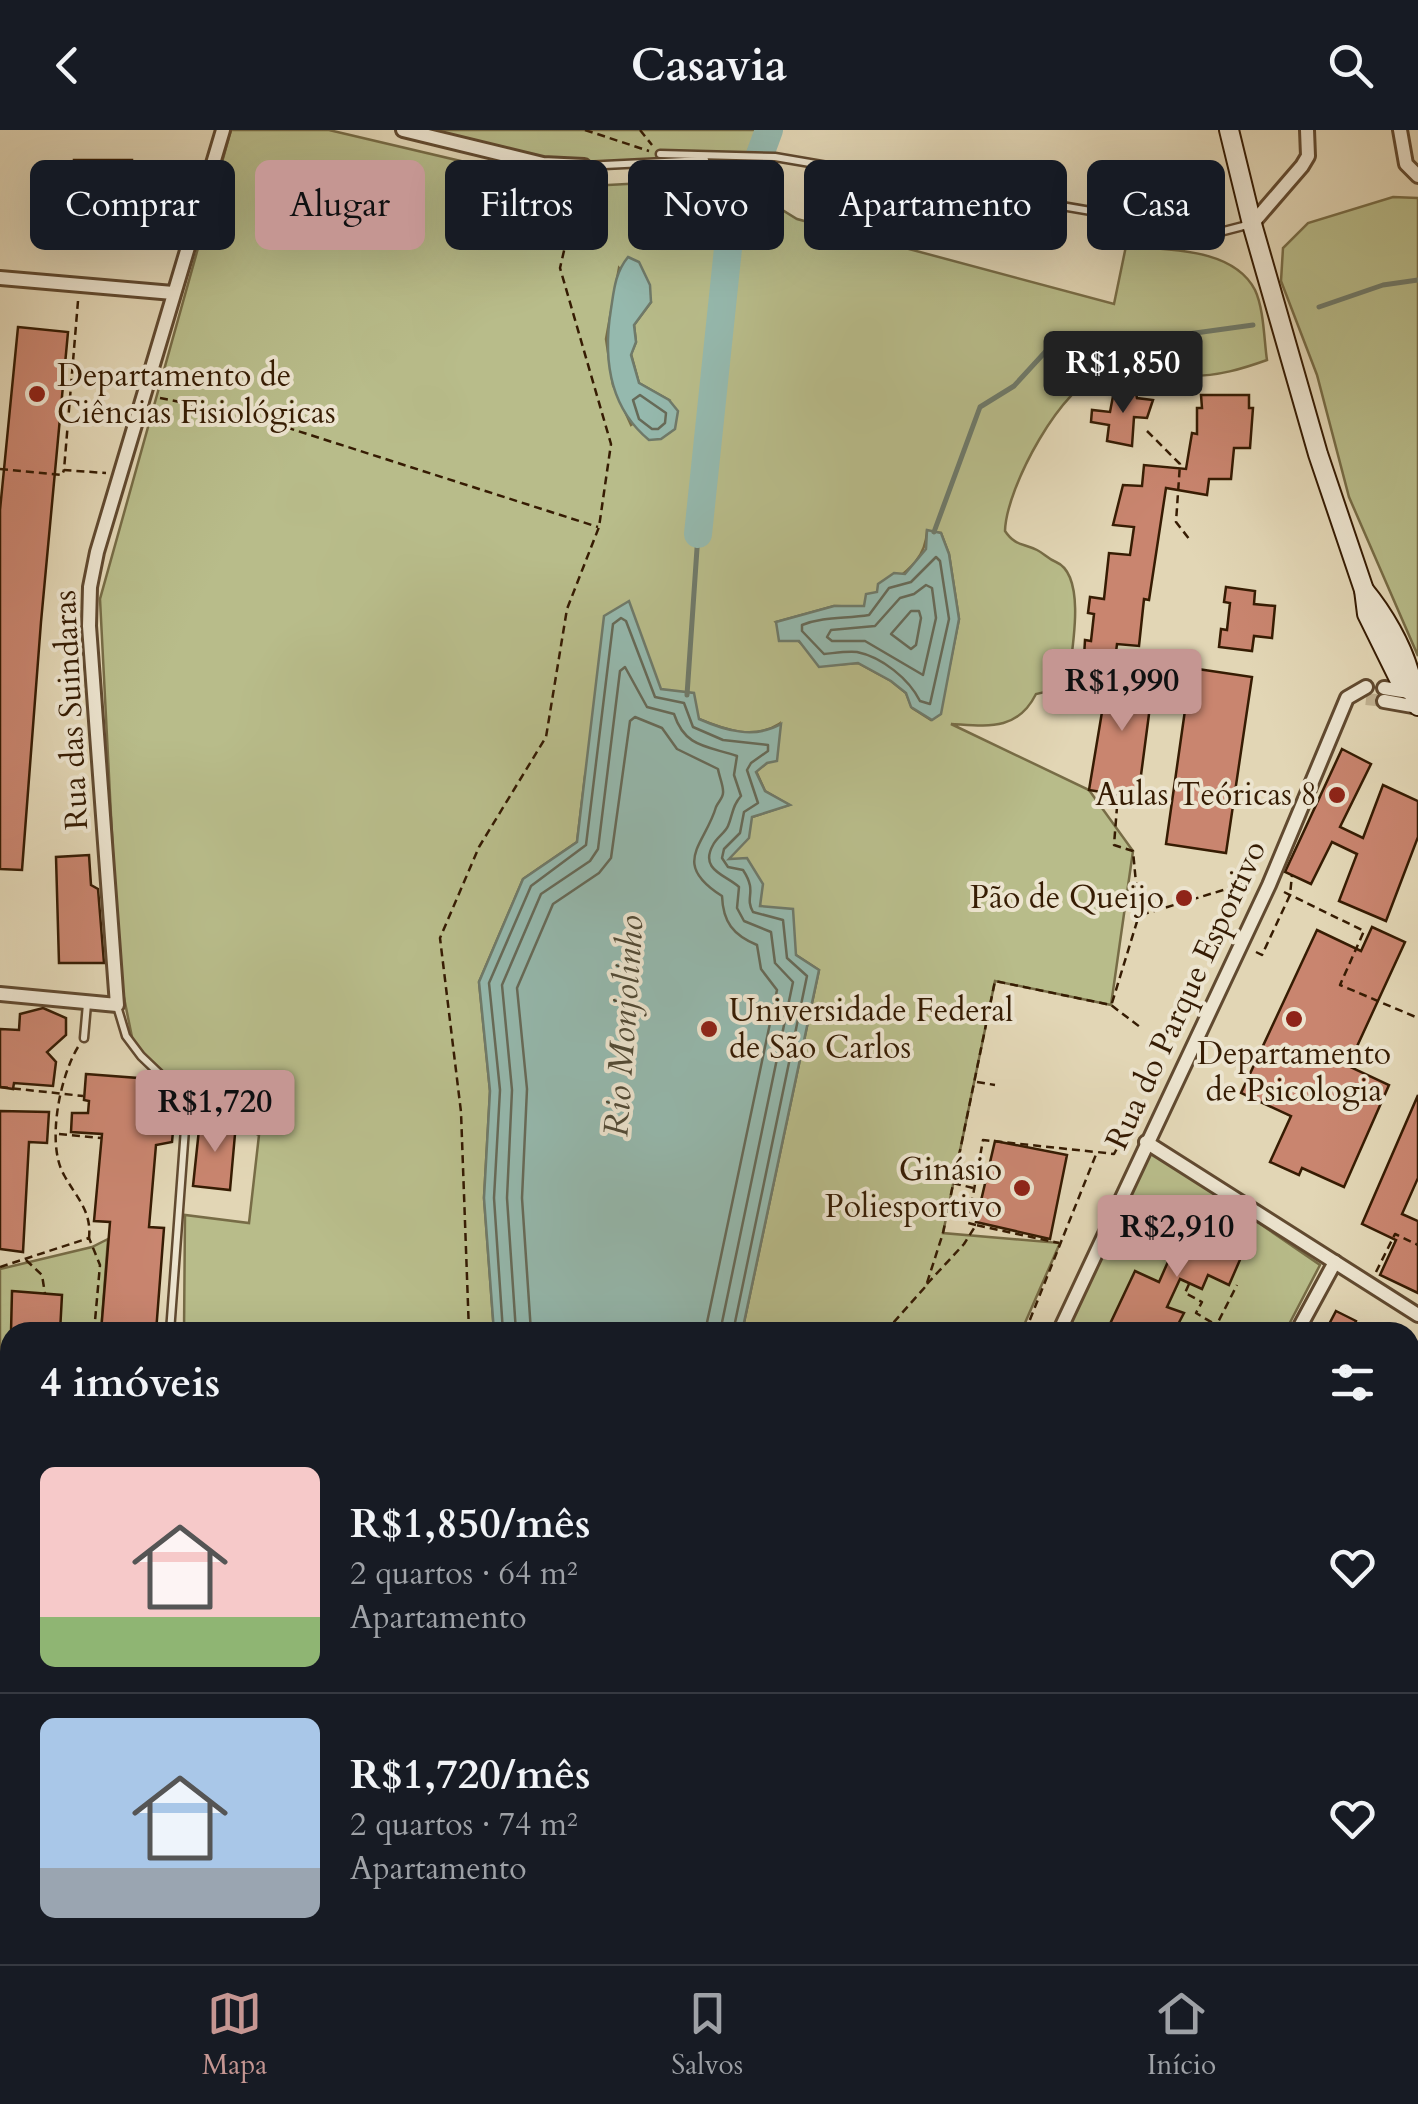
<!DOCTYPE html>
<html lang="pt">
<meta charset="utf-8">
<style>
:root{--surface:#171b24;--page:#242831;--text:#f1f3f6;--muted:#9ea1a6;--line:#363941;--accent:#c59692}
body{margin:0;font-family:Cardo,serif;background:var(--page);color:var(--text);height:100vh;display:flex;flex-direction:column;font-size:38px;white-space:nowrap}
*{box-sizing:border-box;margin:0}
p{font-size:32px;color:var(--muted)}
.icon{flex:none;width:55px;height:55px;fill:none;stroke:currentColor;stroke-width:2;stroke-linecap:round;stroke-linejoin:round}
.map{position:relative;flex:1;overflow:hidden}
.details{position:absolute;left:0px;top:1192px;width:1420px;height:642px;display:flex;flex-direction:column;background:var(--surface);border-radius:30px 30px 0 0;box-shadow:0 10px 40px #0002}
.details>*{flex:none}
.top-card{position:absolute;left:30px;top:30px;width:1360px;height:90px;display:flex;gap:20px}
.price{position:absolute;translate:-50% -85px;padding:0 22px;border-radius:10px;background:var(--accent);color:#111;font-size:32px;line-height:65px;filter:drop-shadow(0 2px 5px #0008)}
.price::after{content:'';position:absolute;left:50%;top:60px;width:30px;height:22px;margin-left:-15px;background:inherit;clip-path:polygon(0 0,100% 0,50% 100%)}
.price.active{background:#222;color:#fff}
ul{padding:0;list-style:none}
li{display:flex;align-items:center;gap:30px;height:250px;padding:0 40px}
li+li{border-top:2px solid var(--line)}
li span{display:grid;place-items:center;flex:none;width:280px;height:200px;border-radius:15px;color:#555}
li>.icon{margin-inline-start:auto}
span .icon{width:120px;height:120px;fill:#fffc;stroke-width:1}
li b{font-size:42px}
h2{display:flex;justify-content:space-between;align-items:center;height:120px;padding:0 40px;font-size:42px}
.tag{padding:0 35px;border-radius:15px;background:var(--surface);box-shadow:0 10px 40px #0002;font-size:35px;line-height:90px}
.tag.active{background:var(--accent);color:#111}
header{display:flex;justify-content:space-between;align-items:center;height:130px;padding:0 40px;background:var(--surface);font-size:45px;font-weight:600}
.dock{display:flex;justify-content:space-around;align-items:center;height:140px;border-top:2px solid var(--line);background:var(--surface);font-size:28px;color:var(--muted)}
.dock a{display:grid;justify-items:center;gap:5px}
.dock .active{color:var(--accent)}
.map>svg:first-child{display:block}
.green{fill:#b8bc8a;stroke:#776c46;stroke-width:2.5;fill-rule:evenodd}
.water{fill:#95b9ae;stroke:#6f7a6a;stroke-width:2.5}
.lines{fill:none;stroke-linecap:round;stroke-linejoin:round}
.shore{stroke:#666a58;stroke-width:2.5}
.stream{stroke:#6f7a6a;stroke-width:5}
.river{stroke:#95b9ae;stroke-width:28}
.building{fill:#c9856f;stroke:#361c03;stroke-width:2.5}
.street-tunnel{stroke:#c0b191;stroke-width:12;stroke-dasharray:12 6;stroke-linecap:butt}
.lane-casing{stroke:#614a30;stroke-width:11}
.street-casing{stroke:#614a30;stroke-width:18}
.secondary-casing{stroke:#361c03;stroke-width:22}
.path{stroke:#361c03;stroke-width:2.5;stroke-dasharray:8 5;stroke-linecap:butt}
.lane{stroke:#ece4cf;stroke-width:6}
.street{stroke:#ece4cf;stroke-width:12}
.secondary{stroke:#ece4cf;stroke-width:18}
.poi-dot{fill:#8f2418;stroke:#ece4cf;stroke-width:4}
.labels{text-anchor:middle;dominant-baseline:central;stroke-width:8;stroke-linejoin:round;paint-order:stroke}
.poi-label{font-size:32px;fill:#361c03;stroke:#ece4cf;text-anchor:end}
.street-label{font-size:32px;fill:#361c03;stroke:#ece4cf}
.water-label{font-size:35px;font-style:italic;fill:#524b36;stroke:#ece4cf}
</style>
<header><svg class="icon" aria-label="back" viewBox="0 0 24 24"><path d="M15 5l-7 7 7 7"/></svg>Casavia<svg class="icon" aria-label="search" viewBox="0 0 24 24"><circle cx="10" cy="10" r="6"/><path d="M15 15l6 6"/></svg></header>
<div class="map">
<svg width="1418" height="1834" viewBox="0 0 1418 1834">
<rect width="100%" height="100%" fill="#e2d6b5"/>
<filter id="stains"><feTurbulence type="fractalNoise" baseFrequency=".002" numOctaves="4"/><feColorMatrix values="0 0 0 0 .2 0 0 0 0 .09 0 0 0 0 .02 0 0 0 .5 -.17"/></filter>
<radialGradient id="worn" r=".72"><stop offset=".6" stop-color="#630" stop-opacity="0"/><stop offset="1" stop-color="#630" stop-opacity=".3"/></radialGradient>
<g class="green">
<path d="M231,0H329L571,57L682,51L763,54L776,76L797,89L1114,174L1126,116C1166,120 1233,117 1255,160C1264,179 1264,210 1267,230C1242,239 1218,246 1191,246C1164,245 1131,235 1105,242C1062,253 1006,358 1005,401C1015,416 1023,413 1037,420C1045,424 1048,429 1056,432C1089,446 1070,531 1067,558L1064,566L1056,567L1049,561L1036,564C1017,602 986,596 951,594L1089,660L1133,721L1111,875L995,851L943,1103L1060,1113L1021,1202H742L819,840L796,825L728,730L752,687L789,675L765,661L756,641L767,633L779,594C754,610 725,600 699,589L585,646L577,712L523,749L479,852L490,961L484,1068L494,1202H184L185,1085L249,1093L259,1005L197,979L181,957L134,917L119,843L100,469ZM619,138L651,172L634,195L636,212L631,224L639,253L669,270L631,295L613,255L606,209ZM927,401L941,403L949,424L959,489L940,584L931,590L912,578L906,563L891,551L858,533L819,536L808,519L776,492L834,476L865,477C888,449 925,441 927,401Z"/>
<path d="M420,0H757L747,24L576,41Z"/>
<path d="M1393,67L1418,68V526L1349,367L1317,245L1281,151L1283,118L1308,93Z"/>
<path d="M1148,1017L1320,1135L1285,1202H1073L1072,1190Z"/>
<path d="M108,1109L101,1202H10V1363L0,1362V1139L92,1117Z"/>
<path d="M1418,1266V1415L1410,1411V1280Z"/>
<path d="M1410,1737L1418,1740V1834H1114L1120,1825H1410Z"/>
<path d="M226,1825H326L323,1834H227Z"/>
<path d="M391,1825H693L698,1834H389Z"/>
</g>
<g class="water">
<path d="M628,127L639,132L650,155L651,172L634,195L636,212L631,225L639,253L669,270L678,281L675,299L661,309L649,310C609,277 603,228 611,179C614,160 615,143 628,127Z"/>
<path d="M927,400L941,403L949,424L959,489L941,584L932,590L911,577L906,563L891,551L858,533L819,537L799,511H779L776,492L834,476H864L866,464L877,462L878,454L894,443L905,444L926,419Z"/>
<path d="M629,471L661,559L694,563L699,589C726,601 755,609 781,594L777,631L767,633L756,642L765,661L790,675L752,687L749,708L729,729L747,728L763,754L760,776L793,779L796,825L819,840L742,1202H494L484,1068L490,961L479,852L523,749L577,712L604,486Z"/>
</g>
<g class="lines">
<g class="shore">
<path d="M640,265L666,283L665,293L658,299H652L639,289L633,270Z"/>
<path d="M936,427L940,431L949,489L930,574L920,571C909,549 882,527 857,522C846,521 835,523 824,524L802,501V495C824,486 846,489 869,485L889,458L911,452Z"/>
<path d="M926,455L932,458L936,488L923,545L865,511H832L827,507L831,500L875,496L900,468L914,464Z"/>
<path d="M911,481H919L921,488L916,515L911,519L891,504Z"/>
<path d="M503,1202L494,1068L500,960L489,853L531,756L586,715L613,494L621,488L626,491L655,567L684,573L693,597L723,610L768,615V621L751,633L747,640L758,673L744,682L740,703L724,719L722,728L728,737L743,740C758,763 744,766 753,782L783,790L787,828L807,846L733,1202"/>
<path d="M516,1202L507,1068L512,960L502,855L541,764L590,731L598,719L620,541L625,537L647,577L674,584C685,618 708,616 737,626L734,645L741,666C732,676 733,684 728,696C725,703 717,707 713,715C699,740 726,745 739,757L737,778L744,791L771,802L775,833L793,852L720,1202"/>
<path d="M531,1202L522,1068L527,959L517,858L553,774L599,743L611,728L630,591L635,587L662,598L677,619L718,639C719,646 724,657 723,663C723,668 718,672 716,677C705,715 670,733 722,766C723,792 733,805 757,815L761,839L777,860L705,1202"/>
</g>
<g class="stream">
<path d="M1319,177L1383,155L1418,150"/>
<path d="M934,402L980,277L1014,256L1047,220L1121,205L1159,208L1253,195"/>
<path d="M687,565L698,404"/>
</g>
<g class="river">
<path d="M698,404L729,109L769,0"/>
<path d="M539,1834L540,1825"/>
</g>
</g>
<g class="building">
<path d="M74,30H132V49L74,48Z"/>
<path d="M92,73L166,78L164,115L89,110Z"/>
<path d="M18,197L68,202L41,492L22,740L0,739V380Z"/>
<path d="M1114,261L1136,263L1137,268L1153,270L1147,288L1134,287L1132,316L1107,311L1109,295L1091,292L1092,280L1110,282Z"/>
<path d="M1201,265H1249V278H1253L1250,318H1234L1231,349H1209L1207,365L1166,358L1149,470L1144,469L1139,516L1117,514L1115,530L1084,527L1085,510L1091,511L1094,484L1088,483L1090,467L1104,469L1109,423L1130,425L1134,397L1113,395L1123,355L1142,356L1144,335L1186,339L1192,303L1197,304V278H1202Z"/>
<path d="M1226,457L1255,461L1254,474L1275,476L1272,508L1254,506L1252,521L1219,517L1221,499L1227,500L1230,473L1224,472Z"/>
<path d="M1191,538L1252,547L1226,723L1166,714Z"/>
<path d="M1109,540L1154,546L1138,668L1089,660Z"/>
<path d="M1342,619L1371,634L1340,697L1363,708L1383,655L1418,671V707L1386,791L1339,771L1357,724L1332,712L1311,754L1285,742Z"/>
<path d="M89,725L91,755L98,759L104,833H59L56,727Z"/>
<path d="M1372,797L1405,812L1348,936L1389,955L1344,1057L1302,1038L1299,1045L1270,1032L1291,986L1241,963L1317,800L1361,821Z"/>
<path d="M43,878L66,888V905L47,922L56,932L53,956L14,953L13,959L0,957V899L19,900L20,884Z"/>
<path d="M86,944L151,949L148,977L175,980L172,1012L156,1015L149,1097L164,1098L156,1202H101L110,1092L94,1091L102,1004L71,1002L72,983H88L89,971L84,970Z"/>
<path d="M1418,965V1048L1402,1084L1418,1091V1163L1380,1145L1396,1110L1362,1094Z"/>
<path d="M0,981L49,982L47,1013L29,1012L23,1122L0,1119Z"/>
<path d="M200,990L236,993L230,1060L193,1056Z"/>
<path d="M995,1011L1067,1025L1050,1109L976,1092Z"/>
<path d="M1187,1089L1246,1116L1229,1155L1208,1145L1202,1159L1180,1149L1167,1177L1184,1183L1174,1202H1127L1110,1194L1135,1141L1159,1152Z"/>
<path d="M12,1161L62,1165L60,1202H11Z"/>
<path d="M1336,1181L1356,1191L1351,1202H1325Z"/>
</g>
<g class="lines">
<path class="street-tunnel" d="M1366,569L1384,571"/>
<g class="lane-casing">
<g id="lane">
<path d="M660,24L775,27L1202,100L1220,102L1251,94"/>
<path d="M584,36L705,30"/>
<path d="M117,876L126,906L141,926L164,948L186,985L170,1202"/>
<path d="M84,908L87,874"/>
</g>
</g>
<g class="street-casing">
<g id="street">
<path d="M403,0L543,34L584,36"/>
<path d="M1400,0L1406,34L1418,46"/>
<path d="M1252,94L1302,36L1308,26L1307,0"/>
<path d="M0,148L173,163"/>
<path d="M1384,558L1409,562"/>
<path d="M1384,571L1418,577"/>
<path d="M0,864L117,875L89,496L90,457L97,422L223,0"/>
<path d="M1146,1012L1418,1185"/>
<path d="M1059,1202L1269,755L1347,568L1366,557"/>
<path d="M1297,1202L1335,1132"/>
<path d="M1410,1270L1418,1255"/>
<path d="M1410,1418L1418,1422"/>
<path d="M1410,1737L1418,1740"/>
<path d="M363,1834L364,1825"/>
<path d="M1114,1834L1120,1825"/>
</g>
</g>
<g class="secondary-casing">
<g id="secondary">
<path d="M1229,0L1252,94L1318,324L1364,460L1367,484L1400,551L1412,562"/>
<path d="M1364,460C1383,483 1402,515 1410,545C1414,556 1413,565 1418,576"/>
</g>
</g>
<g class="path">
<path d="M585,0L649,21"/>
<path d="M640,0L652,15"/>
<path d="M78,171L64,340L106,343"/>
<path d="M160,268L254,287L598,397"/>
<path d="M1147,301L1180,334L1176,392L1190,410"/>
<path d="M0,339L62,345L64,340"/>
<path d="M1284,762L1364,801L1340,855L1418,888"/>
<path d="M1141,785L1253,751"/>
<path d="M1256,822L1262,825L1290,765L1292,745"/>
<path d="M1112,873L1139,785L1133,721L1114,715L1118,664"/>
<path d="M78,917C60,946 46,1014 64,1045C76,1067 92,1081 89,1108"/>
<path d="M977,952L995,955"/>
<path d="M0,957L83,966"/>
<path d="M59,1004L101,1008"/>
<path d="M953,1053L973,1058"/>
<path d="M1127,1092L1175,1115"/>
<path d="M976,1095L968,1093L983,1010L1096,1022"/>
<path d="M1214,1101L1225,1080"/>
<path d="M26,1130L42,1145L45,1164"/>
<path d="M0,1137L89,1108L100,1135L94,1202"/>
<path d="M1376,1142L1395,1104L1418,1115"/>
<path d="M927,1154L964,1114L976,1095L1059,1113"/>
<path d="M1189,1154L1185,1163L1202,1172L1196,1183L1228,1202"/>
<path d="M469,1202L461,982L440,808L479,717L546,607L567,479L599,397L611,314L560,138L580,52"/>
<path d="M885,1202L926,1156L943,1103L995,851L1111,875L1140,897"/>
<path d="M1025,1202L1097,1022L1114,1024L1122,1009"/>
<path d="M1213,1202L1237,1155"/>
<path d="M0,1328L10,1337"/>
<path d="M3,1331L5,1296L10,1292"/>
<path d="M0,1473L10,1474"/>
<path d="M0,1559L10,1558"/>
<path d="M0,1655L10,1664"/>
<path d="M0,1676L10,1677"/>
<path d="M0,1704L10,1693"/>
<path d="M172,1834H174"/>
<path d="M191,1834L192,1825"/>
</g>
<use href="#lane" class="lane"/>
<use href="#street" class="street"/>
<use href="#secondary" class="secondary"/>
</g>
<g class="poi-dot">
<circle cx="37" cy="264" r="10"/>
<circle cx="1337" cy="665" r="10"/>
<circle cx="1184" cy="768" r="10"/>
<circle cx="1294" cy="889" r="10"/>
<circle cx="709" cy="899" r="10"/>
<circle cx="1022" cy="1058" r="10"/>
</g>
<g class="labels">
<g class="poi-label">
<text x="57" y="246" text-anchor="start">Departamento de<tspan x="57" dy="37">Ciências Fisiológicas</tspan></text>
<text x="1317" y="665">Aulas Teóricas 8</text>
<text x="1164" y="768">Pão de Queijo</text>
<text x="729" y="881" text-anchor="start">Universidade Federal<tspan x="729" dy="37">de São Carlos</tspan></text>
<text x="1294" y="924" text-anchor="middle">Departamento<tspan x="1294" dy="37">de Psicologia</tspan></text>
<text x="1002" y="1040">Ginásio<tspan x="1002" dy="37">Poliesportivo</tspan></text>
</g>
<g class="street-label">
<text transform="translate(71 580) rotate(-93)">Rua das Suindaras</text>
<text transform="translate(1186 865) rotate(-65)">Rua do Parque Esportivo</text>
</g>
<g class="water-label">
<text transform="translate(624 896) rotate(-86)">Rio Monjolinho</text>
</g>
</g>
<rect width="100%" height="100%" filter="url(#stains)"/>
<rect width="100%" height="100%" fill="url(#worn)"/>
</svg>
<b class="price active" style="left:1123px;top:286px">R$1,850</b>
<b class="price" style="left:1122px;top:604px">R$1,990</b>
<b class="price" style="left:215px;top:1025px">R$1,720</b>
<b class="price" style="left:1177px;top:1150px">R$2,910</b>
<div class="top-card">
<a class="tag">Comprar</a>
<a class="tag active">Alugar</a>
<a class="tag">Filtros</a>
<a class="tag">Novo</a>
<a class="tag">Apartamento</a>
<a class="tag">Casa</a>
</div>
<section class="details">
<h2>4 imóveis<svg class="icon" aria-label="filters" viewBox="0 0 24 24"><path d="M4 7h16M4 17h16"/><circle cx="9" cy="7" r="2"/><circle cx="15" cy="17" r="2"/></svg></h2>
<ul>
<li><span style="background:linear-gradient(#f6c9c9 75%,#8fb573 0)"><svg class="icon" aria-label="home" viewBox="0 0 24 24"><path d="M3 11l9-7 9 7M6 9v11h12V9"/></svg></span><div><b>R$1,850/mês</b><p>2 quartos · 64 m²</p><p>Apartamento</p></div><svg class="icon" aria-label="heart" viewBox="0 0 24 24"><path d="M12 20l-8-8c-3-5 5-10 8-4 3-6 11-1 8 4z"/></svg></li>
<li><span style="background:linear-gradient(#a9c7e8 75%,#9aa5b1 0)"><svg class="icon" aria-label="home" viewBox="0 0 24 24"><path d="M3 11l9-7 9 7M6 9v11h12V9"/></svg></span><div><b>R$1,720/mês</b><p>2 quartos · 74 m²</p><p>Apartamento</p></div><svg class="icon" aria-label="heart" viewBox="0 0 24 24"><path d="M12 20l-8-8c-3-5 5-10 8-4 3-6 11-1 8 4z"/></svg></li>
</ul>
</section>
</div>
<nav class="dock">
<a class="active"><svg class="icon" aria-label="map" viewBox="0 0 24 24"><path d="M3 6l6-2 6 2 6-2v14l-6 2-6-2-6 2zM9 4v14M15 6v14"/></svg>Mapa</a>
<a><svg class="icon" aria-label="saved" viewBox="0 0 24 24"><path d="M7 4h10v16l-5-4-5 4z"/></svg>Salvos</a>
<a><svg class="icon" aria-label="home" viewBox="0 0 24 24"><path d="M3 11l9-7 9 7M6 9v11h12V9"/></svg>Início</a>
</nav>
